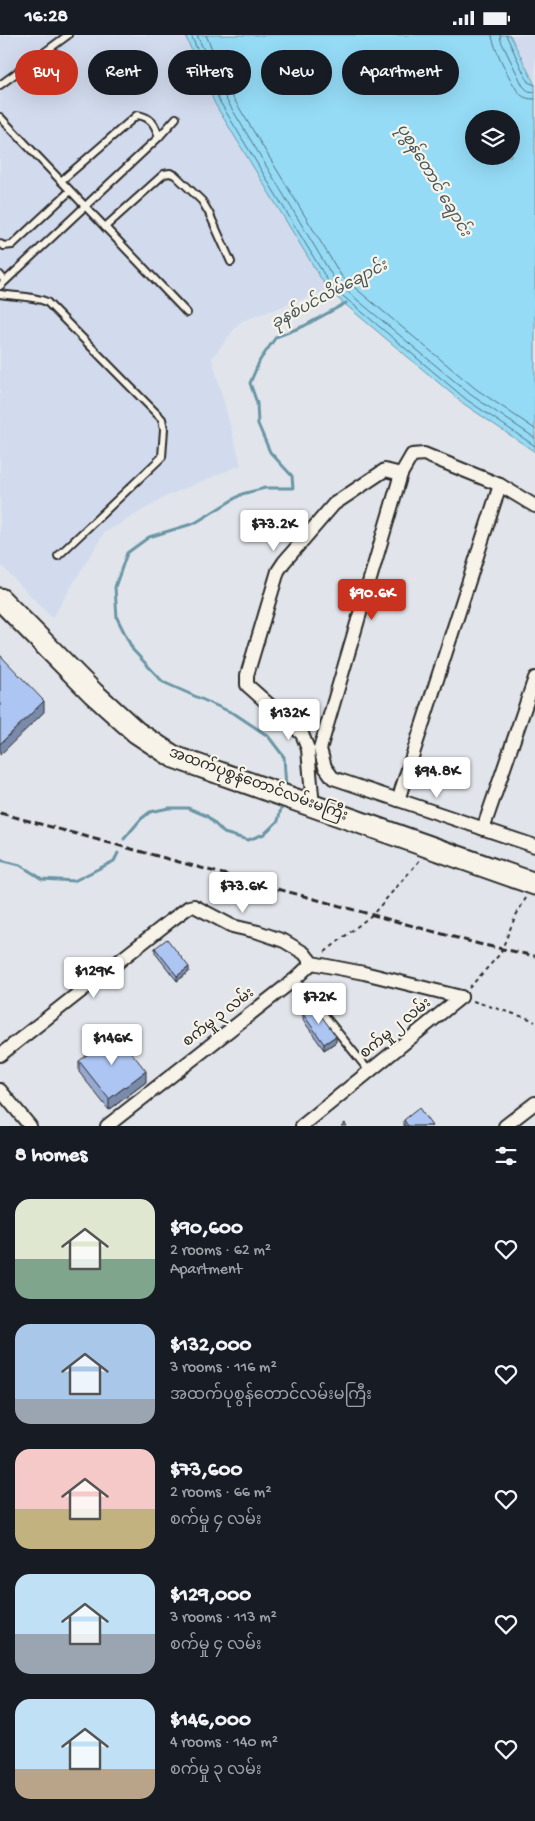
<!DOCTYPE html>
<meta charset="utf-8">
<style>
:root{--surface:#171b24;--page:#242831;--text:#f1f3f6;--muted:#9ea1a6;--accent:#c8321e}
body{margin:0;font-family:"Gochi Hand","Noto Sans Myanmar",sans-serif;background:var(--page);color:var(--text);height:100vh;display:flex;flex-direction:column;font-size:19px;white-space:nowrap}
*{box-sizing:border-box;margin:0}
p{font-size:16px;color:var(--muted)}
.icon{flex:none;width:28px;height:28px;fill:none;stroke:currentColor;stroke-width:2;stroke-linecap:round;stroke-linejoin:round}
.map{position:relative;height:1091px;overflow:hidden}
.drawer{display:flex;flex-direction:column;background:var(--surface);flex:1}
.drawer>*{flex:none}
.banner{position:absolute;left:15px;top:15px;width:505px;height:45px;display:flex;gap:10px}
.tools{position:absolute;left:465px;top:75px;display:grid;gap:10px}
.tools a{display:grid;place-items:center;width:55px;height:55px;border-radius:50%;background:var(--surface);box-shadow:0 5px 20px #0002;font-size:25px}
.price{position:absolute;translate:-50% -42px;padding:0 11px;border-radius:5px;background:#fff;color:#222;font-size:16px;line-height:32px;filter:drop-shadow(0 1px 2px #0008)}
.price::after{content:'';position:absolute;left:50%;top:30px;width:15px;height:11px;margin-left:-8px;background:inherit;clip-path:polygon(0 0,100% 0,50% 100%)}
.price.active{background:var(--accent);color:#fff}
ul{padding:0;list-style:none}
li{display:flex;align-items:center;gap:15px;height:125px;padding:0 15px}
li span{display:grid;place-items:center;flex:none;width:140px;height:100px;border-radius:15px;color:#555}
li>.icon{margin-inline-start:auto}
span .icon{width:60px;height:60px;fill:#fffc;stroke-width:1}
li b{font-size:21px}
h2{display:flex;justify-content:space-between;align-items:center;height:60px;padding:0 15px;font-size:21px}
.chip{padding:0 18px;border-radius:22px;background:var(--surface);box-shadow:0 5px 20px #0002;font-size:18px;line-height:45px}
.chip.active{background:var(--accent);color:#fff}
.status{display:flex;justify-content:space-between;align-items:center;height:35px;padding:0 25px;background:var(--surface);direction:ltr}
.status svg{height:14px;fill:currentColor}
.map>svg:first-child{display:block}
.built{fill:#d1dbed}
.water{fill:#95dbf6;stroke:#6b95a5;fill-rule:evenodd}
.lines{fill:none;stroke-linecap:round;stroke-linejoin:round}
.shore{stroke:#55717c;stroke-width:1}
.stream{stroke:#6b95a5;stroke-width:3}
.lane-casing{stroke:#2b2b2b;stroke-width:10}
.street-casing{stroke:#2b2b2b;stroke-width:16}
.primary-casing{stroke:#2b2b2b;stroke-width:25}
.path{stroke:#2b2b2b;stroke-width:2;stroke-dasharray:4 4;stroke-linecap:butt}
.lane{stroke:#f7f3e8;stroke-width:6}
.street{stroke:#f7f3e8;stroke-width:12}
.primary{stroke:#f7f3e8;stroke-width:21}
.rail{stroke:#2b2b2b;stroke-width:3;stroke-dasharray:8 4;stroke-linecap:butt}
.wall{fill:#95a9d1;stroke:#2b2b2b}
.shaded-wall{fill:#798aaa;stroke:#2b2b2b}
.building{fill:#adc5f3;stroke:#2b2b2b}
.labels{text-anchor:middle;dominant-baseline:central;stroke-width:4.5;stroke-linejoin:round;paint-order:stroke}
.street-label{font-size:15px;fill:#2b2b2b;stroke:#f7f3e8}
.water-label{font-size:16px;font-style:italic;fill:#46575e;stroke:#f7f3e8}
</style>
<div class="status"><b>16:28</b><svg viewBox="0 0 49 12"><path d="M0 12V9h3v3zM5 12V6h3v6zM10 12V3h3v9zM15 12V0h3v12zM26 1h20v11H26zM47 4h2v5h-2z"/></svg></div>
<div class="map">
<svg width="535" height="1091" viewBox="0 0 535 1091">
<rect width="100%" height="100%" fill="#e1e5eb"/>
<filter id="ink" filterUnits="userSpaceOnUse"><feTurbulence type="fractalNoise" baseFrequency=".02" numOctaves="2"/><feDisplacementMap in="SourceGraphic" scale="10" xChannelSelector="R" yChannelSelector="G"/><feConvolveMatrix kernelMatrix="1 2 1 2 8 2 1 2 1" color-interpolation-filters="sRGB"/></filter>
<g filter="url(#ink)">
<g class="built">
<path d="M0,0H185L215,69L328,255L240,287L212,323L241,430L169,460L104,498L52,583L0,529Z"/>
<path d="M510,0H535V50Z"/>
</g>
<path class="water" d="M185,0H510L535,50V417L464,369L328,255L215,69ZM474,84H511V121H474Z"/>
<g class="lines">
<g class="shore">
<path d="M191,0L220,67L331,251L467,365L535,411"/>
<path d="M197,0L226,64L336,247L471,360L535,403"/>
<path d="M206,0L232,61L342,242L476,354L535,394"/>
<path d="M492,0C492,10 513,52 520,59C524,63 529,64 535,64"/>
<path d="M500,0L501,6L523,51L528,56L535,57"/>
<path d="M506,0L528,47L535,50"/>
</g>
<g class="stream">
<path d="M286,753L284,722L268,701L235,679L163,647L133,615L117,583L115,552L127,518L149,502L195,488L242,459L265,453H293L292,441L270,417L258,389L257,368L250,348L260,325L276,302L304,291L346,268"/>
<path d="M124,804L141,784L150,777L169,773H188L207,781L224,798L248,805L264,799L278,786L282,769"/>
<path d="M0,825L20,830L42,844L74,846L114,826L118,818"/>
</g>
<g class="lane-casing">
<g id="lane">
<path d="M0,50L68,0"/>
<path d="M0,82L187,278"/>
<path d="M61,146L137,80C151,82 155,89 159,102"/>
<path d="M105,192L164,139L170,138L175,140L202,166L209,178L231,227"/>
<path d="M0,209L4,211L12,210L70,156"/>
<path d="M0,240L5,246"/>
<path d="M0,251L159,102L176,83"/>
<path d="M0,259C16,262 32,260 47,267L162,384L164,394L162,422L58,521"/>
<path d="M295,944L369,1036"/>
</g>
</g>
<g class="street-casing">
<g id="street">
<path d="M535,471L500,450L424,419L412,420L401,439L320,714L325,732L333,743L535,811"/>
<path d="M398,765L500,450"/>
<path d="M313,772L308,714L302,699L247,650V640L278,536L284,527L334,469L385,435L401,439"/>
<path d="M483,794L535,643"/>
<path d="M0,1020L170,886L189,872L194,871L232,891L258,897L284,906L304,918L312,928L364,938L461,962"/>
<path d="M0,1055L30,1091"/>
<path d="M107,1091L295,944L312,928"/>
<path d="M302,1091L461,962"/>
<path d="M505,1091L535,1068"/>
</g>
</g>
<g class="primary-casing">
<path id="primary" d="M0,564L93,658L136,697L174,722L535,849"/>
</g>
<g class="path">
<path d="M325,917L373,879L420,825"/>
<path d="M469,953L500,919L515,882L526,863"/>
<path d="M473,966L530,984L535,987"/>
</g>
<use href="#lane" class="lane"/>
<use href="#street" class="street"/>
<use href="#primary" class="primary"/>
<path class="rail" d="M0,778L479,909L535,921"/>
</g>
<g class="wall">
<path d="M155,913L189,937L177,946L155,918Z"/>
<path d="M303,979L336,1007L324,1015L303,985Z"/>
<path d="M79,1026L146,1047L109,1075L79,1037Z"/>
<path d="M404,1085L432,1091H404Z"/>
</g>
<g class="shaded-wall">
<path d="M44,666V677L0,720V709Z"/>
<path d="M189,932V937L177,946V941Z"/>
<path d="M336,1001V1007L324,1015V1009Z"/>
<path d="M146,1036V1047L109,1075V1064Z"/>
</g>
<g class="building">
<path d="M0,620L44,666L0,709Z"/>
<path d="M167,904L189,932L177,941L155,913Z"/>
<path d="M314,971L336,1001L324,1009L303,979Z"/>
<path d="M116,998L146,1036L109,1064L79,1026Z"/>
<path d="M419,1073L432,1091H408L404,1085Z"/>
<path d="M345,1088L347,1091H341Z"/>
</g>
</g>
<g class="labels">
<g class="street-label">
<text transform="translate(258 750) rotate(20)">အထက်ပုစွန်တောင်လမ်းမကြီး</text>
<text transform="translate(219 983) rotate(-38)">စက်မှု ၃ လမ်း</text>
<text transform="translate(396 994) rotate(-39)">စက်မှု ၂ လမ်း</text>
</g>
<g class="water-label">
<text transform="translate(432 146) rotate(59)">ပုစွန်တောင် ချောင်း</text>
<text transform="translate(330 261) rotate(-28)">ခုနစ်ပင်လိမ်ချောင်း</text>
</g>
</g>
</svg>
<div class="tools">
<a><svg class="icon" aria-label="layers" viewBox="0 0 24 24"><path d="M12 4l9 5-9 5-9-5zM3 14l9 5 9-5"/></svg></a>
</div>
<b class="price" style="left:274px;top:517px">$73.2K</b>
<b class="price active" style="left:372px;top:586px">$90.6K</b>
<b class="price" style="left:289px;top:706px">$132K</b>
<b class="price" style="left:437px;top:764px">$94.8K</b>
<b class="price" style="left:243px;top:879px">$73.6K</b>
<b class="price" style="left:94px;top:964px">$129K</b>
<b class="price" style="left:319px;top:990px">$72K</b>
<b class="price" style="left:112px;top:1031px">$146K</b>
<div class="banner">
<a class="chip active">Buy</a>
<a class="chip">Rent</a>
<a class="chip">Filters</a>
<a class="chip">New</a>
<a class="chip">Apartment</a>
</div>
</div>
<section class="drawer">
<h2>8 homes<svg class="icon" aria-label="filters" viewBox="0 0 24 24"><path d="M4 7h16M4 17h16"/><circle cx="9" cy="7" r="2"/><circle cx="15" cy="17" r="2"/></svg></h2>
<ul>
<li><span style="background:linear-gradient(#dfe7d0 60%,#7fa58c 0)"><svg class="icon" aria-label="home" viewBox="0 0 24 24"><path d="M3 11l9-7 9 7M6 9v11h12V9"/></svg></span><div><b>$90,600</b><p>2 rooms · 62 m²</p><p>Apartment</p></div><svg class="icon" aria-label="heart" viewBox="0 0 24 24"><path d="M12 20l-8-8c-3-5 5-10 8-4 3-6 11-1 8 4z"/></svg></li>
<li><span style="background:linear-gradient(#a9c7e8 75%,#9aa5b1 0)"><svg class="icon" aria-label="home" viewBox="0 0 24 24"><path d="M3 11l9-7 9 7M6 9v11h12V9"/></svg></span><div><b>$132,000</b><p>3 rooms · 116 m²</p><p>အထက်ပုစွန်တောင်လမ်းမကြီး</p></div><svg class="icon" aria-label="heart" viewBox="0 0 24 24"><path d="M12 20l-8-8c-3-5 5-10 8-4 3-6 11-1 8 4z"/></svg></li>
<li><span style="background:linear-gradient(#f6c9c9 60%,#c2b280 0)"><svg class="icon" aria-label="home" viewBox="0 0 24 24"><path d="M3 11l9-7 9 7M6 9v11h12V9"/></svg></span><div><b>$73,600</b><p>2 rooms · 66 m²</p><p>စက်မှု ၄ လမ်း</p></div><svg class="icon" aria-label="heart" viewBox="0 0 24 24"><path d="M12 20l-8-8c-3-5 5-10 8-4 3-6 11-1 8 4z"/></svg></li>
<li><span style="background:linear-gradient(#bfe0f5 60%,#9aa5b1 0)"><svg class="icon" aria-label="home" viewBox="0 0 24 24"><path d="M3 11l9-7 9 7M6 9v11h12V9"/></svg></span><div><b>$129,000</b><p>3 rooms · 113 m²</p><p>စက်မှု ၄ လမ်း</p></div><svg class="icon" aria-label="heart" viewBox="0 0 24 24"><path d="M12 20l-8-8c-3-5 5-10 8-4 3-6 11-1 8 4z"/></svg></li>
<li><span style="background:linear-gradient(#bfe0f5 70%,#b9a48a 0)"><svg class="icon" aria-label="home" viewBox="0 0 24 24"><path d="M3 11l9-7 9 7M6 9v11h12V9"/></svg></span><div><b>$146,000</b><p>4 rooms · 140 m²</p><p>စက်မှု ၃ လမ်း</p></div><svg class="icon" aria-label="heart" viewBox="0 0 24 24"><path d="M12 20l-8-8c-3-5 5-10 8-4 3-6 11-1 8 4z"/></svg></li>
</ul>
</section>
